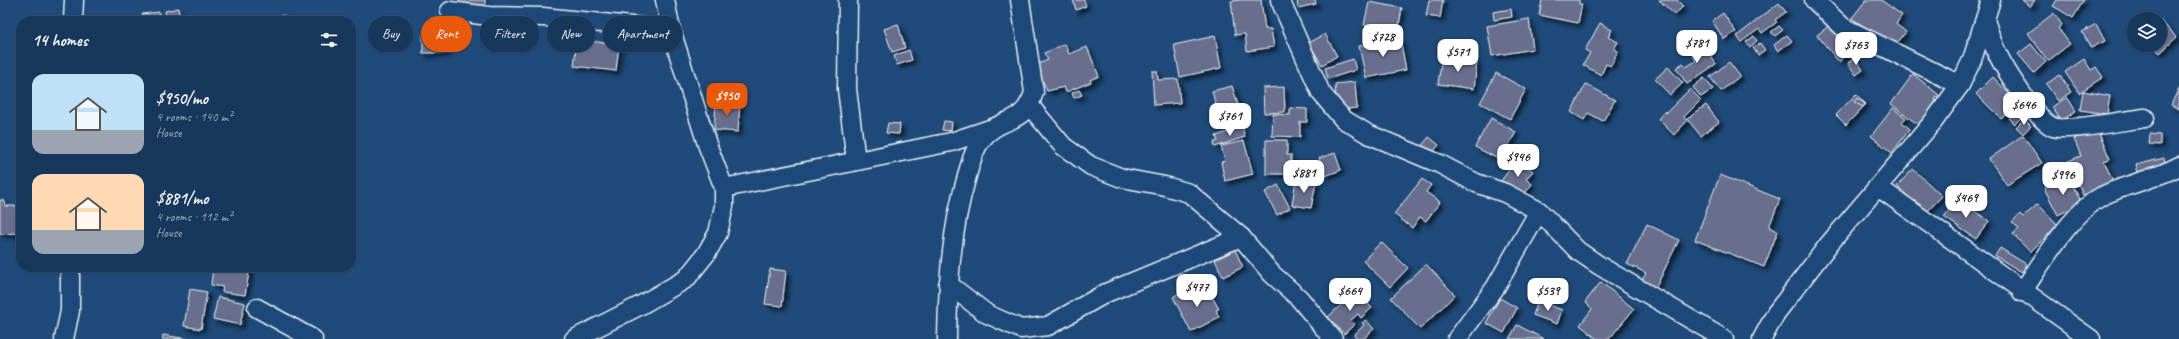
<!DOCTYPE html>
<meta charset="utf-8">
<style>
:root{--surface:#17385c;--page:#203f62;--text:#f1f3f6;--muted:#9eacbb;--line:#365272;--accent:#ea580c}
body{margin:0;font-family:Caveat,sans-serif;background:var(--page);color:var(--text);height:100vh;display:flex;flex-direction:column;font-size:15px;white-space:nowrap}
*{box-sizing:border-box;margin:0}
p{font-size:13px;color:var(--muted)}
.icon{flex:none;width:22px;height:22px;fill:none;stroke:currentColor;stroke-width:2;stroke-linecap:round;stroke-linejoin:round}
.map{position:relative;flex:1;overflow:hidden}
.panel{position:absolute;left:16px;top:16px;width:340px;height:256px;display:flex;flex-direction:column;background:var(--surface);border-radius:16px;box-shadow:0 1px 3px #0004,0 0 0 1px var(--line)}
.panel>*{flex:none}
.banner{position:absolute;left:368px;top:16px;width:380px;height:36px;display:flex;gap:8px}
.tools{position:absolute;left:2127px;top:12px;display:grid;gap:8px}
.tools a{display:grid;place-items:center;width:40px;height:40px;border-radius:50%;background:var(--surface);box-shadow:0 1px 3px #0004,0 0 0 1px var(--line);font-size:20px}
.price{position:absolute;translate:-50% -34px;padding:0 9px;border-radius:8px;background:#fff;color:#222;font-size:13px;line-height:26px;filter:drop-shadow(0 1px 2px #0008)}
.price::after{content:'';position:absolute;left:50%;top:24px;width:12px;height:9px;margin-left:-6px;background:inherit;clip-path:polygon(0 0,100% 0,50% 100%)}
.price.on{background:var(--accent);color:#fff}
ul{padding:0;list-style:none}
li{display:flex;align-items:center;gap:12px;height:100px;padding:0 16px}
li span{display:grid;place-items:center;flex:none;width:112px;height:80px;border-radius:12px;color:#555}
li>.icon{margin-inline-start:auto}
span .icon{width:48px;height:48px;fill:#fffc;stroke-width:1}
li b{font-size:17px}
h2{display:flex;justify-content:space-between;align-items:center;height:48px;padding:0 16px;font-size:17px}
.tag{padding:0 14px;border-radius:18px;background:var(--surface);box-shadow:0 1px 3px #0004,0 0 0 1px var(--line);font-size:14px;line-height:36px}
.tag.on{background:var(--accent);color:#fff}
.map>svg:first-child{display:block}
.building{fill:#676e8d;stroke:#e8f1f8;filter:url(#shadow)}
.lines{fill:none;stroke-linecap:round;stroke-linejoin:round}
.minor-casing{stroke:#e8f1f8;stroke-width:21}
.minor{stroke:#1f4a7a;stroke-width:18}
</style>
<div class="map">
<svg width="2179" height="339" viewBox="0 0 2179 339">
<defs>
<filter id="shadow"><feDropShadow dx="3.5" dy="3.5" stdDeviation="2" flood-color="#0009"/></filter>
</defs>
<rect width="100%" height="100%" fill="#1f4a7a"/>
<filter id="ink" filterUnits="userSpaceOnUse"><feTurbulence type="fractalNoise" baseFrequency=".025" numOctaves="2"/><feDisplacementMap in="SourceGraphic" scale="8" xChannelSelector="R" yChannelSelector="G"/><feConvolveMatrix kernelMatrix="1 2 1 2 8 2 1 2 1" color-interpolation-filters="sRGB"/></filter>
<g filter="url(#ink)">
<g class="building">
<rect x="459" y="0" width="26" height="8"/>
<path d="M1073,0H1084L1086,6L1076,10Z"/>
<path d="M1241,0H1261L1265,29H1271L1274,47L1247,51L1245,34L1235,35L1231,1Z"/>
<path d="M1297,0H1315L1316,4L1298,8Z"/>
<path d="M1429,0H1443L1440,18L1426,16Z"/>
<path d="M1542,0H1579V4H1582L1578,23L1539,15Z"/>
<path d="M1659,0H1677L1683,6L1675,15Z"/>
<path d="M1866,0H1881L1902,15L1896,24L1906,32L1893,48L1852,18Z"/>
<path d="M2022,0H2035L2030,7Z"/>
<path d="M2057,0H2084L2073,18L2053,6Z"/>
<path d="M1369,2L1402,8L1398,31L1364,25Z"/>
<path d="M1779,3L1786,12L1775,20L1777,22L1762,33L1759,29L1741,42L1737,36Z"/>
<path d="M178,8L180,17L186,15L187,21H167L165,11Z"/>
<path d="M1511,9L1512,17L1494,20L1493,12Z"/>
<path d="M159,12V19L143,21L142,14Z"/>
<path d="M1723,13L1736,32L1724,39L1712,21Z"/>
<path d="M2054,13L2062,25L2058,28L2070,44L2048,61L2028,33Z"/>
<path d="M284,15L285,21H260Z"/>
<path d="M1529,19L1533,49L1492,56L1487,26Z"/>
<path d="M2160,20L2177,37L2160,53L2152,45H2160Z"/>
<path d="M1600,23L1612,30L1608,37L1618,42L1614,49L1618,51L1611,66L1606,64L1601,75L1583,65L1590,53L1585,50Z"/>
<path d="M898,24L905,48L892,52L884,29Z"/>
<path d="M1831,24L1853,50L1839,62L1817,35Z"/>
<path d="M2096,24L2105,41L2091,48L2082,32Z"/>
<path d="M1779,26L1783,30L1775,36L1771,32Z"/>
<path d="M423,32H447L446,53H423Z"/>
<path d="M1325,34L1337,56L1322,65L1309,43Z"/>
<path d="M1787,35L1792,41L1778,51L1774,45Z"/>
<path d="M1215,36L1221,68L1180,77L1174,45Z"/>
<path d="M1754,36L1757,41L1750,47L1746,42Z"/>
<path d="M1400,38L1406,70L1366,78L1359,46Z"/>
<path d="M577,39L619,45L616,71L574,66Z"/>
<path d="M1702,42L1716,64L1687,84L1676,68L1683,63L1686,67L1696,61L1690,51Z"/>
<path d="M1760,43L1765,50L1758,55L1753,48Z"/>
<path d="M1065,44L1069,54L1087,47L1099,76L1090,80L1091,82L1066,92L1064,87L1047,91L1036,65L1048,60L1044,53Z"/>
<path d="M2031,44L2046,62L2034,73L2018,54Z"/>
<path d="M909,50L912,60L897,65L894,56Z"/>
<path d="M1442,56L1477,61L1474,89L1438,84Z"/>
<path d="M1855,58L1863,70L1856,75L1848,63Z"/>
<path d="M1353,59L1356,70L1328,79L1325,68Z"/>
<path d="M2084,59L2091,70L2096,67L2103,77L2079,93L2065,72Z"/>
<path d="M1729,62L1740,76L1721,91L1710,77Z"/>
<path d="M1668,67L1683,83L1670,95L1655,79Z"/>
<path d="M1152,71H1157L1158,80L1178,79L1180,103L1154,105Z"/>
<path d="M1496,73L1526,89L1510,119L1480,103Z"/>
<path d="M1913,74L1939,95L1935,99L1938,102L1921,127L1891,104Z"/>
<path d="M2060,75L2071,92L2058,101L2046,84Z"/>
<path d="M1993,77L2018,103L2001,119L1976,94Z"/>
<path d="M1704,78L1713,89L1701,97L1693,87Z"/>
<path d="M1355,82L1357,108L1337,110L1335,84Z"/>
<path d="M1586,84L1615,100L1603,121L1588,113L1584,120L1571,112Z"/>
<path d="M1232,86L1238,104L1217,110L1212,91Z"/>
<path d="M1284,87L1285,112L1264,113L1263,88Z"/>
<path d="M2179,88V109L2171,105Z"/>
<path d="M1690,89L1701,100L1684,117L1687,121L1674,135L1658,119L1665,111L1666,113Z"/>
<path d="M1079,90L1082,95L1074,98L1072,93Z"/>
<path d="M2083,91L2110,96L2107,114L2080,110Z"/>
<path d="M1856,94L1866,104L1846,125L1836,115Z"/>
<path d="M2067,97L2076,111L2061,121L2052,107Z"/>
<path d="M1857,98L1865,104L1863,107L1854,102Z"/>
<path d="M716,102L740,103L738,132L714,130Z"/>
<path d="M1706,105L1719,122L1701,136L1687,119Z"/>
<path d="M1290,108L1307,109V122H1300V137L1272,136L1273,114L1290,115Z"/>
<path d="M1893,108L1906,118L1902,122L1910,129L1892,153L1871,136Z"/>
<path d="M2017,110L2023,116L2015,124L2009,118Z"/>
<path d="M1491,118L1516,132L1508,147L1512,148L1504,162L1475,147Z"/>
<path d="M2024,119L2031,126L2023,134L2016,127Z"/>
<path d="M944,121L952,122L951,131L942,130Z"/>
<path d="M888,123L900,124L899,134L886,133Z"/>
<path d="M1242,127L1245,137L1215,147L1214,142L1218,141L1216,136Z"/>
<path d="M2097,129L2110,159L2104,161L2113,182L2083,195L2068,161L2081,156L2074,139Z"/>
<path d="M2150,134L2160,135V145L2149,144Z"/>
<path d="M2023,135L2042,163L2007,185L1989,159Z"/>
<path d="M1429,137L1439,145L1429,157L1419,149Z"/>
<path d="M1266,140H1287V155H1291V174H1266Z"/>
<path d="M1244,141L1253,174L1225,181L1221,162L1225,161L1221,146Z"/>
<path d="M1335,153L1341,170L1325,176L1319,158Z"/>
<path d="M2164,158L2167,168L2139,176L2136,165Z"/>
<path d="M1517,159L1533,171L1526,179L1532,184L1522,197L1501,181Z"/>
<path d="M1913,169L1942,196L1926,213L1897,186Z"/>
<path d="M1720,175L1780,199L1769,227L1778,231L1764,267L1695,240Z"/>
<path d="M2067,176L2082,203L2058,215L2044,188Z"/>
<path d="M1296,179L1316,183L1311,208L1292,205Z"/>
<path d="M1422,179L1431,185L1426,192L1440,202L1426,221L1420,217L1412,228L1394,214Z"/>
<path d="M1278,185L1290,208L1277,215L1265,192Z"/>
<path d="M1957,199L1989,221L1976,239L1944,217Z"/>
<path d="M0,200H4L5,206H17L18,233L0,234Z"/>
<path d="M2038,204L2058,225L2030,252L2013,234L2019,229L2012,222L2020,214L2023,217Z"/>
<path d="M1647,224L1679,240L1655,289L1641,282L1646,273L1627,264Z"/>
<path d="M1381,242L1408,268L1390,287L1363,261Z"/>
<path d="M2000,248L2026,264L2022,272L1995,256Z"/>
<path d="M1235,250L1243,267L1223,277L1215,260Z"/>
<path d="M1426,264L1455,295L1420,329L1391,298Z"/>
<path d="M213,267H250L245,295L222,292L223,287L211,285Z"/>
<path d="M770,269L786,271L782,306L765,304Z"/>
<path d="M1601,282L1634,309L1609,339H1597L1580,325L1592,309L1585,302Z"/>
<path d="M1210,286L1213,291L1210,293L1219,309L1216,310L1219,317L1191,332L1173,297L1184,290L1188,297Z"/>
<path d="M190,289L207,292L201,329L184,326Z"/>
<path d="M1356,291L1372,308L1361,318L1358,314L1351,320L1355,324L1344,334L1328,317Z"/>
<path d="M218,297L245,303L240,325L213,319Z"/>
<path d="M1500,298L1517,308L1504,333L1486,323Z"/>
<path d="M1538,301L1562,310L1557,324L1533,315Z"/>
<path d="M1366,320L1374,329L1363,339H1357L1354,335L1364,325L1362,323Z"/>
<path d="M1517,325L1544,339H1509Z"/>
<path d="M163,335L188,339H162Z"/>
</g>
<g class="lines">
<g class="minor-casing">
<g id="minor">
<path d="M848,0L847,89L856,161"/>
<path d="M1280,0L1321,93L1343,119L1368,134L1440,164L1476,183L1505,193L1539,211L1578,251L1600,266L1724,339"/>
<path d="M1814,0L1843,27L1960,85"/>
<path d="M450,11L489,16L543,17L671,30"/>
<path d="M1985,20C1989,31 1992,44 1998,55C2006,71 2037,121 2053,127C2065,132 2128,120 2145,118"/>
<path d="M73,21L74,0"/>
<path d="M1030,106L1063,146L1091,166L1122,178L1165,186L1189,193L1241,237L1272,274L1299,298L1333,339"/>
<path d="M1878,187L2091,339"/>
<path d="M724,188L951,142L993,128"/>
<path d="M948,284L987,314L1021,329L1048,326L1106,293L1241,237"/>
<path d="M2022,292C2042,263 2071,213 2102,196C2127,184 2156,179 2179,166"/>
<path d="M257,308L313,339"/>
<path d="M64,339L70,311V267"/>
<path d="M574,339L641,305L686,279L706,254L718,233L724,206V188L707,144L671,30L665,0"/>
<path d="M947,339C948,284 951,229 967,176C970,164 974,149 982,139C1001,115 1024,127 1034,92L1020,0"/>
<path d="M1457,339L1495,288L1539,211"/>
<path d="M1762,339L1776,313L1829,244L1933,122L1960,85L1972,60L1991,0"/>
</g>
</g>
<use href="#minor" class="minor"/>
</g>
</g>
</svg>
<div class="tools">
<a><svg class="icon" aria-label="layers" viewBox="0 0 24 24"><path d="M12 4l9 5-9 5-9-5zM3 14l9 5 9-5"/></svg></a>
</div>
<b class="price" style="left:1383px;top:58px">$728</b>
<b class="price" style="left:1697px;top:64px">$781</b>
<b class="price" style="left:1856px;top:66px">$763</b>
<b class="price" style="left:1458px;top:73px">$571</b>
<b class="price on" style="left:727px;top:117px">$950</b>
<b class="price" style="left:2024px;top:126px">$646</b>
<b class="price" style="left:1230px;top:137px">$761</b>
<b class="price" style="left:1518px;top:178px">$946</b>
<b class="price" style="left:1304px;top:194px">$881</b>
<b class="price" style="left:2063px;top:196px">$996</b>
<b class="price" style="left:1966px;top:219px">$469</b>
<b class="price" style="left:1197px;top:308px">$477</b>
<b class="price" style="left:1350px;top:312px">$664</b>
<b class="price" style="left:1548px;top:312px">$539</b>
<div class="banner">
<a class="tag">Buy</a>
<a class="tag on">Rent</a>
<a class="tag">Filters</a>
<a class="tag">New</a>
<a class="tag">Apartment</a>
</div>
<section class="panel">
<h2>14 homes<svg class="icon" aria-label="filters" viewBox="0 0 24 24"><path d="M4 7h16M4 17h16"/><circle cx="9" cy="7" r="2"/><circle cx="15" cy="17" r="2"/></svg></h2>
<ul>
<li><span style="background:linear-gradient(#bfe0f5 70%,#9aa5b1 0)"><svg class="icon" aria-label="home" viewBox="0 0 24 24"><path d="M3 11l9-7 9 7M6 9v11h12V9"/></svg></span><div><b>$950/mo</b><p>4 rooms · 140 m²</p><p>House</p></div></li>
<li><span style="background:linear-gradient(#ffd9b3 70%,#9aa5b1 0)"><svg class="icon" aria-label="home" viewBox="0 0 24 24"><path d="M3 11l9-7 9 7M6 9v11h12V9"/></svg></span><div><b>$881/mo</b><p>4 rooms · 112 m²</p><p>House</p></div></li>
</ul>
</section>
</div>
